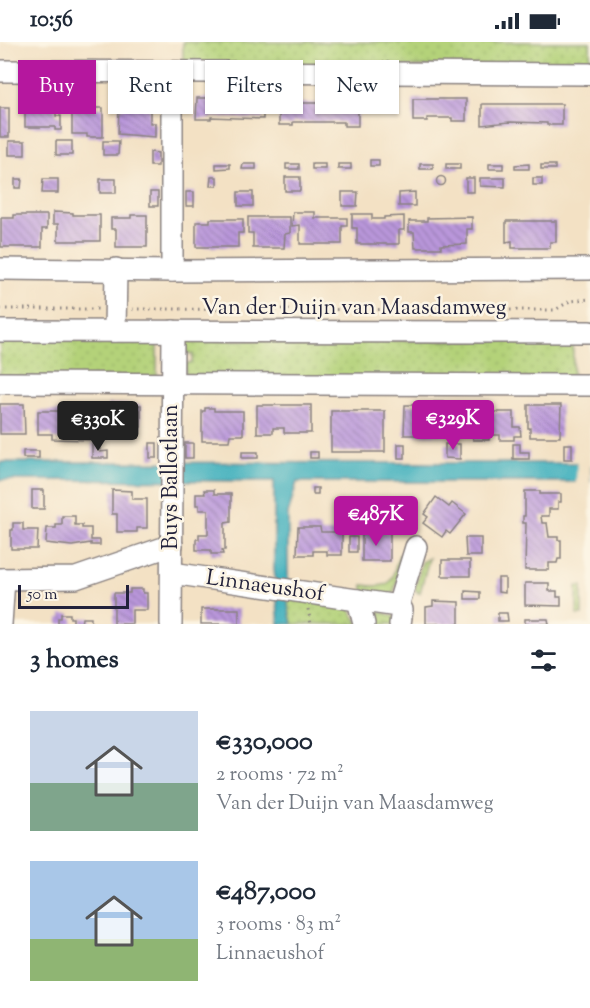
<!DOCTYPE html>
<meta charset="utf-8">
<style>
:root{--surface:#fff;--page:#f2f2f3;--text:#1f2937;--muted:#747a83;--accent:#b5179e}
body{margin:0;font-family:"Sorts Mill Goudy",serif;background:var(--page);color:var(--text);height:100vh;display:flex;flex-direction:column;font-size:22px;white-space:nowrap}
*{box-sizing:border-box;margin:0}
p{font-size:20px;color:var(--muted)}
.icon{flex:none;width:33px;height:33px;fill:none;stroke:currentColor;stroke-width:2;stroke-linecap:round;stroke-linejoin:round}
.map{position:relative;height:582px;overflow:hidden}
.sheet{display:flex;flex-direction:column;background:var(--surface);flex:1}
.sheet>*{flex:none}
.banner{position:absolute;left:18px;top:18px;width:555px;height:54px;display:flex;gap:12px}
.scale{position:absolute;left:18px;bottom:15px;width:111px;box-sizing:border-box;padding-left:6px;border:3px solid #22223b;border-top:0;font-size:16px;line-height:21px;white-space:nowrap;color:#22223b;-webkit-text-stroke:4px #fcf5e5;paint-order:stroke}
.price{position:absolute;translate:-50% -51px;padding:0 14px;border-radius:6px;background:var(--accent);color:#fff;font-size:20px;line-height:39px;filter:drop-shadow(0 2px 3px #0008)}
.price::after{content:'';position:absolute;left:50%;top:36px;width:18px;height:14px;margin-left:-9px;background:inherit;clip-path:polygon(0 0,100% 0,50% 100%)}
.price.selected{background:#222;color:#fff}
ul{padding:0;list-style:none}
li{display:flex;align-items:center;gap:18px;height:150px;padding:0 30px}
li span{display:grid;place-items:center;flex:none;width:168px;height:120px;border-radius:0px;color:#555}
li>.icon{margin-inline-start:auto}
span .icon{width:72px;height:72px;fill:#fffc;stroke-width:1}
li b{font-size:26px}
h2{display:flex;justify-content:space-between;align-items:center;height:72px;padding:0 30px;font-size:26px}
.tag{padding:0 21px;border-radius:0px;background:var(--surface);box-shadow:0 2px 4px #0004;font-size:21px;line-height:54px}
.tag.selected{background:var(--accent);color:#fff}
.status{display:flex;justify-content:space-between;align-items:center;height:42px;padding:0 30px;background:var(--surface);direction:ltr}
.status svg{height:16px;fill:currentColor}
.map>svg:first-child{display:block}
.grass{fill:url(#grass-dots);stroke:#6b7a5a;stroke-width:1.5}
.water{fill:#42b1be;stroke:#326a7c;stroke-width:1.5}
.pier{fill:#f3e1c4}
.building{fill:url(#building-back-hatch)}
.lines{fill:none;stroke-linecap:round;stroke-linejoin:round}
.minor-casing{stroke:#8a8280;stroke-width:24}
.path{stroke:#8a8280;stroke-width:3;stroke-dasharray:1.5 4.5;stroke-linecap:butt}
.minor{stroke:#fff;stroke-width:21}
.labels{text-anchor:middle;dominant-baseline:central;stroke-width:5;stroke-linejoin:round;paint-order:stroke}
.street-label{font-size:22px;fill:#22223b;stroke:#fcf5e5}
</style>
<div class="status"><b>10:56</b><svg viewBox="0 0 49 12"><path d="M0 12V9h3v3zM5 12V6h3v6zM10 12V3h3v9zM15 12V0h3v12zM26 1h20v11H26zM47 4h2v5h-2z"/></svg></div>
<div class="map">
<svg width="590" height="582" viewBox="0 0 590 582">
<defs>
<pattern id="grass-dots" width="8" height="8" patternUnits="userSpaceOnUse" patternTransform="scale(1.5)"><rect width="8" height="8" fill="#b4d279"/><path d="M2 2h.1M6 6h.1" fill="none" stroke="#9ab46a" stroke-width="1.8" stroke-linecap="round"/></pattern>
<pattern id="building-back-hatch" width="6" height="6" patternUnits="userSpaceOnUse" patternTransform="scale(1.5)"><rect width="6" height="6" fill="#ba97db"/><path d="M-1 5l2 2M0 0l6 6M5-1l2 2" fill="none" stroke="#977bb3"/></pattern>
</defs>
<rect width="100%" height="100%" fill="#fcf5e5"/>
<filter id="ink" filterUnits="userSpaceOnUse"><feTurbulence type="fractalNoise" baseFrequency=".0167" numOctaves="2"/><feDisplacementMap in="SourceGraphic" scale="12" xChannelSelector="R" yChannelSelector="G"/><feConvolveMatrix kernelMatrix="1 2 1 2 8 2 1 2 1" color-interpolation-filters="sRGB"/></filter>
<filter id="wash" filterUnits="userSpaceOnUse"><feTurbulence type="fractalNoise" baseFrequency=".008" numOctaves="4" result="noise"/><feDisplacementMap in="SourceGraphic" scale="24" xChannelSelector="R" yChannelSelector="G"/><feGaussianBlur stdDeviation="1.35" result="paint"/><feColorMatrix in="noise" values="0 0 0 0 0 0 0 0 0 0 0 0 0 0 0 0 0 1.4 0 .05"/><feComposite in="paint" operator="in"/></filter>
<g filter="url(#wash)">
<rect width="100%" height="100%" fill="#f3e1c4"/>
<g class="grass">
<path d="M183,0H590V25L183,24Z"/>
<path d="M0,297L157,298V337L0,336Z"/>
<path d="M186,298L573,299V337H185L186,321H192L193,312L186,311Z"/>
<path d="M399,513L403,514L394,550L389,553L363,551V543C395,547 390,540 399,513Z"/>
<path d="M429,516L420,551H418L415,547L422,520Z"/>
<rect x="577" y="544" width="5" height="29"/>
<path d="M288,554L349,566L359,582H292L288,564Z"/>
<path d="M375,567L395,575L396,582H370L368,571Z"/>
</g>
<path class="water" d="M0,420L590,421V440H297L288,472V564L292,582H279L274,526V439L0,438Z"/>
<path class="pier" d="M577,418H590V443H574L576,440Z"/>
<g id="blocks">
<g class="building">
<path d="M32,56H50L49,59H56V74H61V88H55V85H25V59H32Z"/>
<path d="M197,56H263V77L211,75V77H196Z"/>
<path d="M413,57H466V79H452V76H427V79H413Z"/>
<path d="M279,61H358V84H344V80H293V83H279Z"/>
<path d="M482,62H562V83H547V81L509,80L482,83Z"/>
<path d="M125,63H143V66H150V81H155V95L118,92L119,66H125Z"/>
<rect x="0" y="66" width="9" height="29"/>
<path d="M72,66H103V95H87V92H72Z"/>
<rect x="9" y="99" width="16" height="14"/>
<rect x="56" y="99" width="16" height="14"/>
<path d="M103,99H119L118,113H103Z"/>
<path d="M150,110L158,111V124H150Z"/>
<rect x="370" y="118" width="9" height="6"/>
<path d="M216,122H230V126L216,127Z"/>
<path d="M243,122H256V127H242Z"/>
<rect x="286" y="122" width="13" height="5"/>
<rect x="312" y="122" width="13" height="5"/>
<rect x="338" y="122" width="13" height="5"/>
<rect x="420" y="122" width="13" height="5"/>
<rect x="446" y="122" width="14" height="5"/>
<rect x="489" y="122" width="14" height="5"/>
<path d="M529,122V127H515V123Z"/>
<rect x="541" y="123" width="14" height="4"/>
<circle cx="441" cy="139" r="4.5"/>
<path d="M211,135H217V144H210Z"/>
<rect x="285" y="135" width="15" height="14"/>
<rect x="466" y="136" width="8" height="14"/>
<path d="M480,136H505V145L480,144Z"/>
<rect x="533" y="136" width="9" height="7"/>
<path d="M15,137H22L21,146H15Z"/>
<path d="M43,137H58V151H42Z"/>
<rect x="100" y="137" width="16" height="14"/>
<rect x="150" y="150" width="8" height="14"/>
<rect x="186" y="150" width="8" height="14"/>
<rect x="238" y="150" width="15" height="14"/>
<path d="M342,150H358L357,164H342Z"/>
<path d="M415,150V164H399V151Z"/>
<path d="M53,170L73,171V173H100V199H58V182H53Z"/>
<path d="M293,170H315V176H347V184H342V202H300V183L292,184Z"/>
<path d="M352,172H372V177H384V175L404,174V188H399V202H357V186H352Z"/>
<path d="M14,173H47V187H42V205H1V176H14Z"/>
<path d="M131,173H147V205H116V187H111V176H131Z"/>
<path d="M248,175H290V191L285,192L284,206H253V191H248Z"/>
<path d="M472,175V187H467V202L441,203V206H415L414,190H409V179H427V176Z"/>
<path d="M210,177H243V191H238V205H196V180H210Z"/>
<path d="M506,179H556V200H550V206H512V199L506,200Z"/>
<path d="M434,360H443V363H446V393H404L405,363H434Z"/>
<path d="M0,362H24L25,392H0Z"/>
<path d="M108,362L141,363V385H125V391H108Z"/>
<path d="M257,363H311V391H284V386H273V391H257Z"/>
<path d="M528,363H561L560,395H530V386H528Z"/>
<path d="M205,366H214V369H243V393H230L229,399H202V369H205Z"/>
<path d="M38,369H93V398L52,397V392H38Z"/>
<rect x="331" y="369" width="54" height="41"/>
<path d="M460,370H514V385H520L521,394H514V398H500V393H489V398H473V393H460Z"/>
<path d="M92,401H100V410L108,409V416H92Z"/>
<rect x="150" y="401" width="7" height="15"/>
<rect x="185" y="401" width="8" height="15"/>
<rect x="398" y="402" width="7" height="14"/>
<path d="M445,402H460V417L445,416Z"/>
<path d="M513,402H520V410H529V417H513Z"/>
<rect x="564" y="402" width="8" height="15"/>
<rect x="23" y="409" width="16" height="7"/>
<rect x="242" y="410" width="16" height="6"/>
<rect x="310" y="410" width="8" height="6"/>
<rect x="313" y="446" width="5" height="6"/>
<rect x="32" y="448" width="12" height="19"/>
<path d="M112,448L132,449V457H147V486H137V490H117V472H112Z"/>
<path d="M204,448H214V452H231V480L225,481V508H222L223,512H211V508H196V497H199V492H208V468H199V463H196V452H205Z"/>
<path d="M525,449H540V452H561V460H558V467H549V474H541L542,481H547L549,495H558V498H561V517H558L557,521H549V528H525L526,481H523V474H525Z"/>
<path d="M436,455L449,465L452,461L466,472L450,492L446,489L442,495L423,481L428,475L424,472Z"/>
<rect x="395" y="466" width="15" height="15"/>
<path d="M62,474H75V483H82V486H91V498H100V503H91V501L72,504L46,501L47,486H56V483H62Z"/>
<path d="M13,481H23V488H38L37,507H11V488H13Z"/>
<path d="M298,485H320L321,490H342V513H327V509H313V513H297Z"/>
<rect x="362" y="490" width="28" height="29"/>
<rect x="349" y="495" width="8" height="15"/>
<path d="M465,496H481V514H466Z"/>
<rect x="442" y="518" width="28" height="16"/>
<path d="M498,536H505V551L498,550Z"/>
<path d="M525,541H549V549H557V555H561V564L525,563Z"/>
<path d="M130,547H143V551H147V568H132V582H114V551H130Z"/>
<path d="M465,549L480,550V557H465Z"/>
<path d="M433,559L459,560V582H426V565L433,564Z"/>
<rect x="201" y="567" width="38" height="15"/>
<path d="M498,571H507L508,579H498Z"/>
<path d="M61,572H70V576H73V582H58V576H61Z"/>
<path d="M82,576H91V582H81Z"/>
<path d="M525,577H548L549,582H525Z"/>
</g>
</g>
</g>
<g filter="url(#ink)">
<use href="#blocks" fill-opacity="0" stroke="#8a8280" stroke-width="1.5"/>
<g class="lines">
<g class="minor-casing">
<g id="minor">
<path d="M0,29L590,32"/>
<path d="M172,30V229"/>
<path d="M0,227L172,229L590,227"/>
<path d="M0,289L590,290"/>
<path d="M115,289L116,227"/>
<path d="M0,341L590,343"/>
<path d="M172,531L398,564L402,568L400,582"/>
<path d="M0,537L76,536L172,503"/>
<path d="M358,558L364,582"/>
<path d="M398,564L416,505"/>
<path d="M1,582L4,537"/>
<path d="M171,582L173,289"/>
</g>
</g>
<g class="path">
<path d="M0,267H99"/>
<path d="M132,267L555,268L570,259L590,257"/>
<path d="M308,567L311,582"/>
</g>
<use href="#minor" class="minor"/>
</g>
</g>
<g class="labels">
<g class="street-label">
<text x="354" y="267">Van der Duijn van Maasdamweg</text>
<text transform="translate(172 435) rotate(-90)">Buys Ballotlaan</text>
<text transform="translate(265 545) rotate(8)">Linnaeushof</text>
</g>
</g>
</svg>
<div class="scale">50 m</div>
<b class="price" style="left:453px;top:409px">€329K</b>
<b class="price selected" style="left:98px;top:410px">€330K</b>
<b class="price" style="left:376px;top:505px">€487K</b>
<div class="banner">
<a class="tag selected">Buy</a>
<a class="tag">Rent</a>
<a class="tag">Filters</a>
<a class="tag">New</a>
</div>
</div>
<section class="sheet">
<h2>3 homes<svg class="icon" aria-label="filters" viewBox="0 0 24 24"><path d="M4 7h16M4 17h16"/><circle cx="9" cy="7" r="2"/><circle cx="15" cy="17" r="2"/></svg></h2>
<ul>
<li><span style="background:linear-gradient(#c9d6e8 60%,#7fa58c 0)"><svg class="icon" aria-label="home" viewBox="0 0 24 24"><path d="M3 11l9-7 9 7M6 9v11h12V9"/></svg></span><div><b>€330,000</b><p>2 rooms · 72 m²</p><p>Van der Duijn van Maasdamweg</p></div></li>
<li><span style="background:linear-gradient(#a9c7e8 65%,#8fb573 0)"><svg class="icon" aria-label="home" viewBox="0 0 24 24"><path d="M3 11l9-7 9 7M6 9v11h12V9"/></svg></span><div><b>€487,000</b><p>3 rooms · 83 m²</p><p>Linnaeushof</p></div></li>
</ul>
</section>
